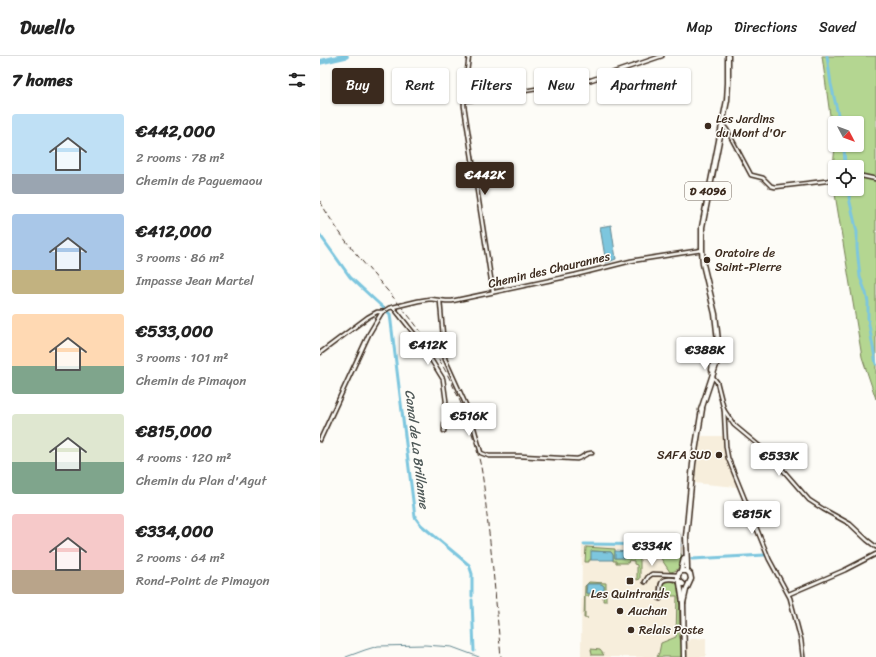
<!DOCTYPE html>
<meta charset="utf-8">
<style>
:root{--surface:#fff;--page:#f2f2f2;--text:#222;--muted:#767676;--line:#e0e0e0;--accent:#3b2a1e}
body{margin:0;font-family:Sriracha,sans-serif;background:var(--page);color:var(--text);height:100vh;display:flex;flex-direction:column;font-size:15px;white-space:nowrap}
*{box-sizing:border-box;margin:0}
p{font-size:13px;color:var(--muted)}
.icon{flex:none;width:22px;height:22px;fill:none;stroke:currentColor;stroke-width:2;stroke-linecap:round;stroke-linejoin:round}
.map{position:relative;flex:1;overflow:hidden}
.details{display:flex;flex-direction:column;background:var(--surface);width:320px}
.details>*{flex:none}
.top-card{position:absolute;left:12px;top:12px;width:380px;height:36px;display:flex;gap:8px}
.needle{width:26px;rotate:131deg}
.buttons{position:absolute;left:508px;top:60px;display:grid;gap:8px}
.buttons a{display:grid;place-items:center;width:36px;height:36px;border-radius:4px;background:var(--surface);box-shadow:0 1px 3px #0004;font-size:20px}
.price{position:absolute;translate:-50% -34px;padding:0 9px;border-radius:4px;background:#fff;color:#222;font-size:13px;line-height:26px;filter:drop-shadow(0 1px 2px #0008)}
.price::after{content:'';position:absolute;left:50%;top:24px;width:12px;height:9px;margin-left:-6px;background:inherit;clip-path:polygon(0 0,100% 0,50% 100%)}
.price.on{background:var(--accent);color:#fff}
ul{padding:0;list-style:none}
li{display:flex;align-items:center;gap:12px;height:100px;padding:0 12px}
li span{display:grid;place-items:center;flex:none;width:112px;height:80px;border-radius:4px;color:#555}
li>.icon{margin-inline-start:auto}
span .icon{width:48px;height:48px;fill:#fffc;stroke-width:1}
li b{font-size:17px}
h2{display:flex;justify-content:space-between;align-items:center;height:48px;padding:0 12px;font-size:17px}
.pill{padding:0 14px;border-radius:4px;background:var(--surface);box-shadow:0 1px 3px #0004;font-size:14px;line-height:36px}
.pill.on{background:var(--accent);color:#fff}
header{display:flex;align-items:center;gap:24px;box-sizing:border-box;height:56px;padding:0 20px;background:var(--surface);border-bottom:1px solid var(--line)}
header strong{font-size:19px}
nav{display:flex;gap:22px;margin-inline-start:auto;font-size:14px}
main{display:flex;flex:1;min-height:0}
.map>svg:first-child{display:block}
.built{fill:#f7eedc}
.green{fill:#b4d691;stroke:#788058;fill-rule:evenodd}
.water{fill:#7dc6de;stroke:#638891}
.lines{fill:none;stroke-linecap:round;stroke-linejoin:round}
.stream{stroke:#638891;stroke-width:1}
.canal{stroke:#7dc6de;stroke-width:3}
.river{stroke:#7dc6de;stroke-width:5.5}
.minor-casing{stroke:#3b2a1e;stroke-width:5.5}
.primary-casing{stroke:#3b2a1e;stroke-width:7}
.minor{stroke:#fdfcf7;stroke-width:2.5}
.primary{stroke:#fdfcf7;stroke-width:4}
.rail{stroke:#3b2a1e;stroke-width:1;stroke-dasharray:6 3;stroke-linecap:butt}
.poi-dot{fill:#3b2a1e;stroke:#fdfcf7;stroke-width:1.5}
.labels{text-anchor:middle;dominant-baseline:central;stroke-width:3;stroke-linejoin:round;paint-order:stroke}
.shield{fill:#fdfcf7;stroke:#75695f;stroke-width:1}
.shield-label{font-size:11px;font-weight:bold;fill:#3b2a1e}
.poi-label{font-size:12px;fill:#3b2a1e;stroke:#fdfcf7;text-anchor:start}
.street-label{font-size:12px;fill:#3b2a1e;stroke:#fdfcf7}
.water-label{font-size:13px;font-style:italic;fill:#4f5958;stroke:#fdfcf7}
</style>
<header>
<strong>Dwello</strong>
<nav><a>Map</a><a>Directions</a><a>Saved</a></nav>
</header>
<main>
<section class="details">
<h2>7 homes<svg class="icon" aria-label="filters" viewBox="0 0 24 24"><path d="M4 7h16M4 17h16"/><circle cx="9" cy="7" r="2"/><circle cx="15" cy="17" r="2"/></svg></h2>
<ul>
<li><span style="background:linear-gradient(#bfe0f5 75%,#9aa5b1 0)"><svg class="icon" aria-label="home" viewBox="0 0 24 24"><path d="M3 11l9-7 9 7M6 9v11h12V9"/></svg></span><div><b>€442,000</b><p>2 rooms · 78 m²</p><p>Chemin de Paguemaou</p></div></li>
<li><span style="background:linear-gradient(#a9c7e8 70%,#c2b280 0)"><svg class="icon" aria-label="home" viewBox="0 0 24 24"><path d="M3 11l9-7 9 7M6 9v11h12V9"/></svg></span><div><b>€412,000</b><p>3 rooms · 86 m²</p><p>Impasse Jean Martel</p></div></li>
<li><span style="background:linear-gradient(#ffd9b3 65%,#7fa58c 0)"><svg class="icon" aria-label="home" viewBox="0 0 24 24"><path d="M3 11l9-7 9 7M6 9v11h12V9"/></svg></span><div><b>€533,000</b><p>3 rooms · 101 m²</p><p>Chemin de Pimayon</p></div></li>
<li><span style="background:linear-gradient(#dfe7d0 60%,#7fa58c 0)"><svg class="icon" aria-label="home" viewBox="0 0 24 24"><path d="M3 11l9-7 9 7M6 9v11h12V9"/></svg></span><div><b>€815,000</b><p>4 rooms · 120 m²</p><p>Chemin du Plan d'Agut</p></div></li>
<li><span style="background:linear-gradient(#f6c9c9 70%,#b9a48a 0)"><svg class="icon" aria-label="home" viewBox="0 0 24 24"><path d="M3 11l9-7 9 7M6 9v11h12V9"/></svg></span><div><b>€334,000</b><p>2 rooms · 64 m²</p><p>Rond-Point de Pimayon</p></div></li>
</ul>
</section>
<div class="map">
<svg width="556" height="601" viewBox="0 0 556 601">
<rect width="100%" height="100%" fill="#fdfcf7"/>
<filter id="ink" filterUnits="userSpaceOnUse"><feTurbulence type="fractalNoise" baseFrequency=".025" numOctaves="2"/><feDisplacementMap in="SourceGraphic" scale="8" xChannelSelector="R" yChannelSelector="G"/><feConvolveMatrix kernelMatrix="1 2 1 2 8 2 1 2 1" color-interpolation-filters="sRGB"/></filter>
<g filter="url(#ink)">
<g class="built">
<path d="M380,380H404V394L407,405L417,431L374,427Z"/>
<path d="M262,489L363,491L360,509L356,518L362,543V601H261Z"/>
<path d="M386,582V601H366L367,587L371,583Z"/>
</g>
<g class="green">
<path d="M502,0H556V343L542,301L512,120L515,91L514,89ZM515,67H537V89H515ZM515,111H537V133H515Z"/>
<path d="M266,491L295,493V502H309V493L328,495L322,497L320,500V523L317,524V509L314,508V505L309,504L308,507H296V505H293V499L291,496L272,495L271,504H269V506H265Z"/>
<path d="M330,495L361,498C361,507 361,515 350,516L340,501L336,497Z"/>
<path d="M347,524L355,526L360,532L359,578L361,586L362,601H337L339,597L341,587L356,581L357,540H342V527Z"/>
<path d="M269,526L286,527V545H283L284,530L281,528H267L266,530V537H269V540H265V562H268H264L265,530Z"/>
<path d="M271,593L280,594L284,599H272Z"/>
</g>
<g class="water">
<path d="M291,169L296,203L286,207L280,171Z"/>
<path d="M271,495L291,496L293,499V504H271Z"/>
<path d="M295,495L308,496V502H295Z"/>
<path d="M267,528H281L284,530V538L266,537Z"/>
</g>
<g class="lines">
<path class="stream" d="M26,601L45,594L58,590L105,589L132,591L159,601"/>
<g class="canal">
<path d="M507,0L511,28L520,67"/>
<path d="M524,89L525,111"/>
<path d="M530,133L529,142L537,176V192L540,221L546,237L548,246V263L556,308"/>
<path d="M0,179L30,221L70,258L95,461L101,469L149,509L152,518V540"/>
<path d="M264,488L359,489"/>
<path d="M372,503L445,499"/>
<path d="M152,544L154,595"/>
</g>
<path class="river" d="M0,6L26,0"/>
<g class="minor-casing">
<g id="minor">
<path d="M149,0L144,38V50L173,236"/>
<path d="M144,45L271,24L342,0"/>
<path d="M403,69L407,74L431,119L443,122L451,130L455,131L506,125L515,122"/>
<path d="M537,119L556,123"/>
<path d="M120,245L125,303L150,358L161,397L169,400H200L257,403C264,402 265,396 272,397"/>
<path d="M73,251L99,284L123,323L126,345L124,375"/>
<path d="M0,297L48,261L57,256H63L69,252L98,245L110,243L126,245H132L255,219L311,205L382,194"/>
<path d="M392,320L397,326L404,354L414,369L449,398L489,444L503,453L530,468L547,484L556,491"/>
<path d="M404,354L406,391L408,402L449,503L470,542L481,584L483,601"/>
<path d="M0,384L49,278L62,256"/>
<path d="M325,526L328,521L332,518L358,519"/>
<path d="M469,538L525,514L556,498"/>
<path d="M340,543C340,527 339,520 358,524"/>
</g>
</g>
<g class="primary-casing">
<g id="primary">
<path d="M392,314L395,295"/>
<path d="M381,354L396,309L398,285L395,258L383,208L382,194V171L407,44L408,27V0"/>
<path d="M361,515L364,502"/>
<path d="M360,527L363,547L364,601"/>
<path d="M363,528L358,524V519L361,515H367"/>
<path d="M363,547L366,534L371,523L370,518L367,515V510L366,481L373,408L382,353"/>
</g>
</g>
<use href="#minor" class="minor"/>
<use href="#primary" class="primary"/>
<path class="rail" d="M0,145C30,201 78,239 112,292C135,328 152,369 161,411C165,433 166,455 169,477C174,519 177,560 181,601"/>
</g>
</g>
<g class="poi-dot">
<circle cx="388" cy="70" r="4"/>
<circle cx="387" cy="204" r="4"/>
<circle cx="399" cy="399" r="4"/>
<rect x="306" y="521" width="8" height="8" rx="2"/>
<circle cx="300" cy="555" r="4"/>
<circle cx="311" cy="574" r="4"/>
</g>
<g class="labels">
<rect class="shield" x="365" y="126" width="46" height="18" rx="3"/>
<g class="shield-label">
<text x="388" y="135">D 4096</text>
</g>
<g class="poi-label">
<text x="396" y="63">Les Jardins<tspan x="396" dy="14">du Mont d'Or</tspan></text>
<text x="395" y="197">Oratoire de<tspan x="395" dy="14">Saint-Pierre</tspan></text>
<text x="391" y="399" text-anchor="end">SAFA SUD</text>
<text x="310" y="538" text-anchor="middle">Les Quintrands</text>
<text x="308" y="555">Auchan</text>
<text x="319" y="574">Relais Poste</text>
</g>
<g class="street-label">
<text transform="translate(229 214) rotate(-13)">Chemin des Chaurannes</text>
</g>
<g class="water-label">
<text transform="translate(97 393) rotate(83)">Canal de La Brillanne</text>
</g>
</g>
</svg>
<div class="buttons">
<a><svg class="needle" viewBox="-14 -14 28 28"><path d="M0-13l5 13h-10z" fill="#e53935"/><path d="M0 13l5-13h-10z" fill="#767676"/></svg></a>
<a><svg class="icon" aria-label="locate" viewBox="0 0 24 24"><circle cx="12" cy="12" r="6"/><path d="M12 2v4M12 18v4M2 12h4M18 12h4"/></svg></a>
</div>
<b class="price on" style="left:165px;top:140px">€442K</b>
<b class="price" style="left:108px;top:310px">€412K</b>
<b class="price" style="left:385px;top:315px">€388K</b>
<b class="price" style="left:149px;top:381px">€516K</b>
<b class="price" style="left:459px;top:421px">€533K</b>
<b class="price" style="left:432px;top:479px">€815K</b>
<b class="price" style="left:332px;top:511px">€334K</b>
<div class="top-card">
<a class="pill on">Buy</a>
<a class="pill">Rent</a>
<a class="pill">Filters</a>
<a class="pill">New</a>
<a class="pill">Apartment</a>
</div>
</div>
</main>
